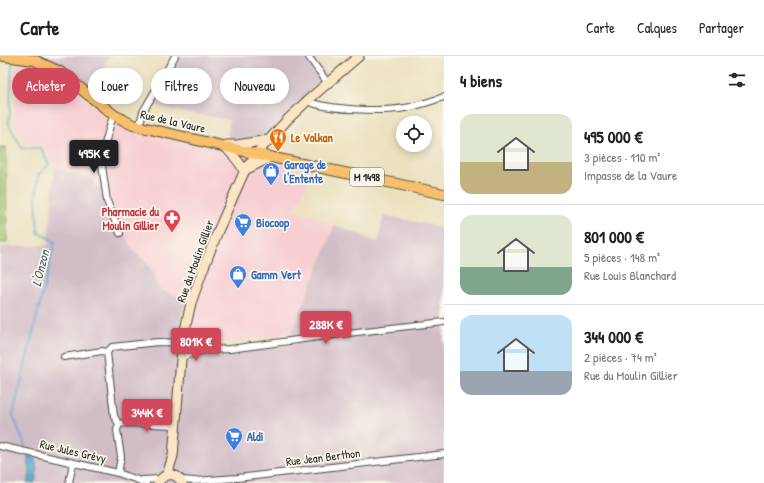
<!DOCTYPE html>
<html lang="fr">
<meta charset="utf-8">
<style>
:root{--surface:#fff;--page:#f2f2f2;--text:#222;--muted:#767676;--line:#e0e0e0;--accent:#d1495b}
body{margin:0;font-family:"Patrick Hand",sans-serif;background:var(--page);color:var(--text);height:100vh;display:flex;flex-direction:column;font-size:15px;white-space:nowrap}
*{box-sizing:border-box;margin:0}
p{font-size:13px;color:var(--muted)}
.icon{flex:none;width:22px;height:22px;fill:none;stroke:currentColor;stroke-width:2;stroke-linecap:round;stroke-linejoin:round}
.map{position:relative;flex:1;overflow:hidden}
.details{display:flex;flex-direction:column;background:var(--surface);width:320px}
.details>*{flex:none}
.hud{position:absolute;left:12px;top:12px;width:372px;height:36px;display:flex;gap:8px}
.buttons{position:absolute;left:396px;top:60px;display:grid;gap:8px}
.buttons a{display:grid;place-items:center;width:36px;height:36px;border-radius:50%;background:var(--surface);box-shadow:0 2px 10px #0003;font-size:20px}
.price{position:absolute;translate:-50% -34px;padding:0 9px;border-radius:4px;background:var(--accent);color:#fff;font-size:13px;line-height:26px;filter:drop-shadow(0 1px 2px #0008)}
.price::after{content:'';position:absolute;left:50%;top:24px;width:12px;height:9px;margin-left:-6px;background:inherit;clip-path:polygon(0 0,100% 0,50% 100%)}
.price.on{background:#222;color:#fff}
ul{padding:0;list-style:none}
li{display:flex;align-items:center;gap:12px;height:100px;padding:0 16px}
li+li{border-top:1px solid var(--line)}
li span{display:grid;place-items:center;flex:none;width:112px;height:80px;border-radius:12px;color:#555}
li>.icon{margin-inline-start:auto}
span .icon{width:48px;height:48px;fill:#fffc;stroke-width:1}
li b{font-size:17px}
h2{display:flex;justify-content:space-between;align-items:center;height:48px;padding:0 16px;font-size:17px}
.tag{padding:0 14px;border-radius:18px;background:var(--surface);box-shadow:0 2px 10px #0003;font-size:14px;line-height:36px}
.tag.on{background:var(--accent);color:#fff}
header{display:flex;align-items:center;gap:24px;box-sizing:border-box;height:56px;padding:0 20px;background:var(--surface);border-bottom:1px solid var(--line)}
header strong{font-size:19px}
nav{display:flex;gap:22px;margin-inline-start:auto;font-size:14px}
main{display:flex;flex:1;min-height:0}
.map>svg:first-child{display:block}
.built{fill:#f7cfd3}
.industrial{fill:#d2bdc7}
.green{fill:#a8c972;stroke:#6a7a4e}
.water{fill:#4fa6cc;stroke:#3d687c}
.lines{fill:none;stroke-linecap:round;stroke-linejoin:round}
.stream{stroke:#4fa6cc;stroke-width:1.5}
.street-casing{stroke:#484641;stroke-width:8}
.secondary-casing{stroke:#484641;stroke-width:11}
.primary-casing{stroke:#484641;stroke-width:12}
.street{stroke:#fff;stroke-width:6}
.secondary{stroke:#fce5c4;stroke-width:9}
.primary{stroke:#f8bf6c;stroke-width:10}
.labels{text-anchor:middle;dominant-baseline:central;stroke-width:3.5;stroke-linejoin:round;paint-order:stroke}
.shield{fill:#fbf7ec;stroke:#696865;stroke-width:1}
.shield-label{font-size:11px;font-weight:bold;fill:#2b2b2b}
.street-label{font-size:12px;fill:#2b2b2b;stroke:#fbf7ec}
.food-label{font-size:12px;font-weight:bold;fill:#c56008;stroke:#fbf7ec;text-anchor:start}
.shop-label{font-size:12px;font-weight:bold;fill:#366cbe;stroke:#fbf7ec;text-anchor:start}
.health-label{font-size:12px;font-weight:bold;fill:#be3a42;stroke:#fbf7ec;text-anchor:end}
.water-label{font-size:13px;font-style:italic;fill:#395c6b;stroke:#fbf7ec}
</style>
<header>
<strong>Carte</strong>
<nav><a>Carte</a><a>Calques</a><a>Partager</a></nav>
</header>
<main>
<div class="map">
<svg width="444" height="427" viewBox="0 0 444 427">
<rect width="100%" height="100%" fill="#fbf7ec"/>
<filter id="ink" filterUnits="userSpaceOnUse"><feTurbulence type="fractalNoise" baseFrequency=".025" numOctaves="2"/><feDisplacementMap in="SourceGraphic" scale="8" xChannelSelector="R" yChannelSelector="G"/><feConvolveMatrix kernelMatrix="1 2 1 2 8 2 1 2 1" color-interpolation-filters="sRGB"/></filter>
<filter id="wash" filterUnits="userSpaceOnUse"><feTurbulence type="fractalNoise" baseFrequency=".012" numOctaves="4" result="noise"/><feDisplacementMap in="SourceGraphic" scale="16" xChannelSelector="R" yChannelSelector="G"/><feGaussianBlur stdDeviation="0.9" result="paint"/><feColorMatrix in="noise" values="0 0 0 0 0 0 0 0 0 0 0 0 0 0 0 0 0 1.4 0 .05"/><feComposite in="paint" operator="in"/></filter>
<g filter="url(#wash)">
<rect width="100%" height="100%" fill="#ebe1bf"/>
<path class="built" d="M15,6L53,15L104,59L116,68L134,75L246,98L314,115L295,153L335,169L292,277L209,289L191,269L197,246L160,234L148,208L133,194L94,131V124L55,111L44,90L25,86L15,70Z"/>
<g class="industrial">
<path d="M40,0H109L93,37L57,9Z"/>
<path d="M181,0H313L327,19L262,82L227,86L229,64L183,56L154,49Z"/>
<path d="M55,111L94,124V131H106L112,153L133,194L148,208L160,234L186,243L179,269L176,293L191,303L291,289L292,277L335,169L378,186L384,159L444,172V427H0V191L48,189Z"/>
</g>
<path class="green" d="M0,91H6L7,187H0Z"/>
<path class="water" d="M28,399L34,402C38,411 37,417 35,427H27C34,412 27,411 28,399Z"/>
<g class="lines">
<path class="stream" d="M12,6L9,69L22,92H41L49,109L38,119L36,142L38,176L55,186L13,359L25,390"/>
</g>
</g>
<g filter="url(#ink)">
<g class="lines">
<g class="street-casing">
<g id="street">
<path d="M308,0L327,26"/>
<path d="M307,45C327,54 383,56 405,52C418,50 431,45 444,41"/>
<path d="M114,59L111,66L101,102L107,145L120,177"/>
<path d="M139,71L143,56L175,0"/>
<path d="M183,286L198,293L206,294L230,293L348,277L444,266"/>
<path d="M107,296L114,360L119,368L117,374L121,401L118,417"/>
<path d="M64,301L102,295L107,296L112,291L158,286L183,287"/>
<path d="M181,301L202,295"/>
<path d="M119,368L126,367L175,369"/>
<path d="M0,390L118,417L146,427"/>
<path d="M142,424L160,423"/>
<path d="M181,424L195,425L237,422L444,398"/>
<path d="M69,427L73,407"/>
</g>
</g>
<g class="secondary-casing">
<g id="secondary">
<path d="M226,89H237L268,84"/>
<path d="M226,91C232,100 241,105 244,116"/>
<path d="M247,113L271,101"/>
<path d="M167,419L173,400L181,304L184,278L191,247L202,216L218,175L244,116L256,98L287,64L307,45L359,0"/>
<path d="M158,427C164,416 177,416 182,427"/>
</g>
</g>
<g class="primary-casing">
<path id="primary" d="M4,0L34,4L60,16L114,59L133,69L256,98L444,138"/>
</g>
<use href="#street" class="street"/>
<use href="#secondary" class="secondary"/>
<use href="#primary" class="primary"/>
</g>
</g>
<defs>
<g id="restaurant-pin" transform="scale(0.9)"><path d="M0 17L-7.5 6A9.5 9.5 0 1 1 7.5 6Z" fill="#e8710a" stroke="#fbf7ec"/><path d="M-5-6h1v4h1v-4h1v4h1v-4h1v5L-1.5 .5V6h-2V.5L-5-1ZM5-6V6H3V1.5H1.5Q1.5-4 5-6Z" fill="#fff"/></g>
<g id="shop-pin" transform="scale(0.9)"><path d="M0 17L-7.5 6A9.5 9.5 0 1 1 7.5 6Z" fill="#3f7fe0" stroke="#fbf7ec"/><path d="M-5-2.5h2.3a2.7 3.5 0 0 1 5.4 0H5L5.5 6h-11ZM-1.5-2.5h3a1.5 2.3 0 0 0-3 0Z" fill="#fff"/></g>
<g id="pharmacy-pin" transform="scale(0.9)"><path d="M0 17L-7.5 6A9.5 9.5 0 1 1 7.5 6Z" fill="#e0444e" stroke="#fbf7ec"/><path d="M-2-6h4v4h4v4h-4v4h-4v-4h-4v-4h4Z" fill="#fff"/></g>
<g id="supermarket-pin" transform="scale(0.9)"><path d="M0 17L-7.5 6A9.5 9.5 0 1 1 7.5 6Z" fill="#3f7fe0" stroke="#fbf7ec"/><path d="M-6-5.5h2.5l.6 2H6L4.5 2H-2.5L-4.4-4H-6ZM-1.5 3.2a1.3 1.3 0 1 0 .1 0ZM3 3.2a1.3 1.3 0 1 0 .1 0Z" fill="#fff"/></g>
</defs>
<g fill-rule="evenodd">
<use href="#restaurant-pin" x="278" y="81"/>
<use href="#shop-pin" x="271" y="115"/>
<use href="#pharmacy-pin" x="172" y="162"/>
<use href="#supermarket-pin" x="243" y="166"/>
<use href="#shop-pin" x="238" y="218"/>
<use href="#supermarket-pin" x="234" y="380"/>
</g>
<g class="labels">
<rect class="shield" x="350" y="112" width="34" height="18" rx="3"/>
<g class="shield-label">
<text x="367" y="121">M 1498</text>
</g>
<g class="street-label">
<text transform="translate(173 65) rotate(13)">Rue de la Vaure</text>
<text transform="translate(195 205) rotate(-70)">Rue du Moulin Gillier</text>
<text transform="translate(73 395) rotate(13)">Rue Jules Grévy</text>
<text transform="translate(323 401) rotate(-7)">Rue Jean Berthon</text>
</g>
<g class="food-label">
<text x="291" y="81">Le Volkan</text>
</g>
<g class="shop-label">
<text x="284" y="108">Garage de<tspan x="284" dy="14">l'Entente</tspan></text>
<text x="256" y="166">Biocoop</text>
<text x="251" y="218">Gamm Vert</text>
<text x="247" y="380">Aldi</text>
</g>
<g class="health-label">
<text x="159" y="155">Pharmacie du<tspan x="159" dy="14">Moulin Gillier</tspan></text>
</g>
<g class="water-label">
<text transform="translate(40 212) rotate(-76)">L'Onzon</text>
</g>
</g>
</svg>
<div class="buttons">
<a><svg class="icon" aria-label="locate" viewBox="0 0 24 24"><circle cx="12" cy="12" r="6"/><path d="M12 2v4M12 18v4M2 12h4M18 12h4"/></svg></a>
</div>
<b class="price on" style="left:94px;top:118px">495K €</b>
<b class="price" style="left:326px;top:289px">288K €</b>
<b class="price" style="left:196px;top:306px">801K €</b>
<b class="price" style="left:147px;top:377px">344K €</b>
<div class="hud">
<a class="tag on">Acheter</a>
<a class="tag">Louer</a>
<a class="tag">Filtres</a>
<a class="tag">Nouveau</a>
</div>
</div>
<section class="details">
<h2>4 biens<svg class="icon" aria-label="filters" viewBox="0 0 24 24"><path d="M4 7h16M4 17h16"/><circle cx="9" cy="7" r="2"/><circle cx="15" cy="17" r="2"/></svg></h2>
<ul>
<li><span style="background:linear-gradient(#dfe7d0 60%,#c2b280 0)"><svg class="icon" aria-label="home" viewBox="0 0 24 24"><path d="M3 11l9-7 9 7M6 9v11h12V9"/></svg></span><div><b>495 000 €</b><p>3 pièces · 110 m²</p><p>Impasse de la Vaure</p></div></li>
<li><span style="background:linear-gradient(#dfe7d0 65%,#7fa58c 0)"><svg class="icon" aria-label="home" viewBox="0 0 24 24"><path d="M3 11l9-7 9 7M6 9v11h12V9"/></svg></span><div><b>801 000 €</b><p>5 pièces · 148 m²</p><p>Rue Louis Blanchard</p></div></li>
<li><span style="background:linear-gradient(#bfe0f5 70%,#9aa5b1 0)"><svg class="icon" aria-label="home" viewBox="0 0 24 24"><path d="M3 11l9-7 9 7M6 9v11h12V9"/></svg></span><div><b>344 000 €</b><p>2 pièces · 74 m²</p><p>Rue du Moulin Gillier</p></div></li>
</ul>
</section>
</main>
